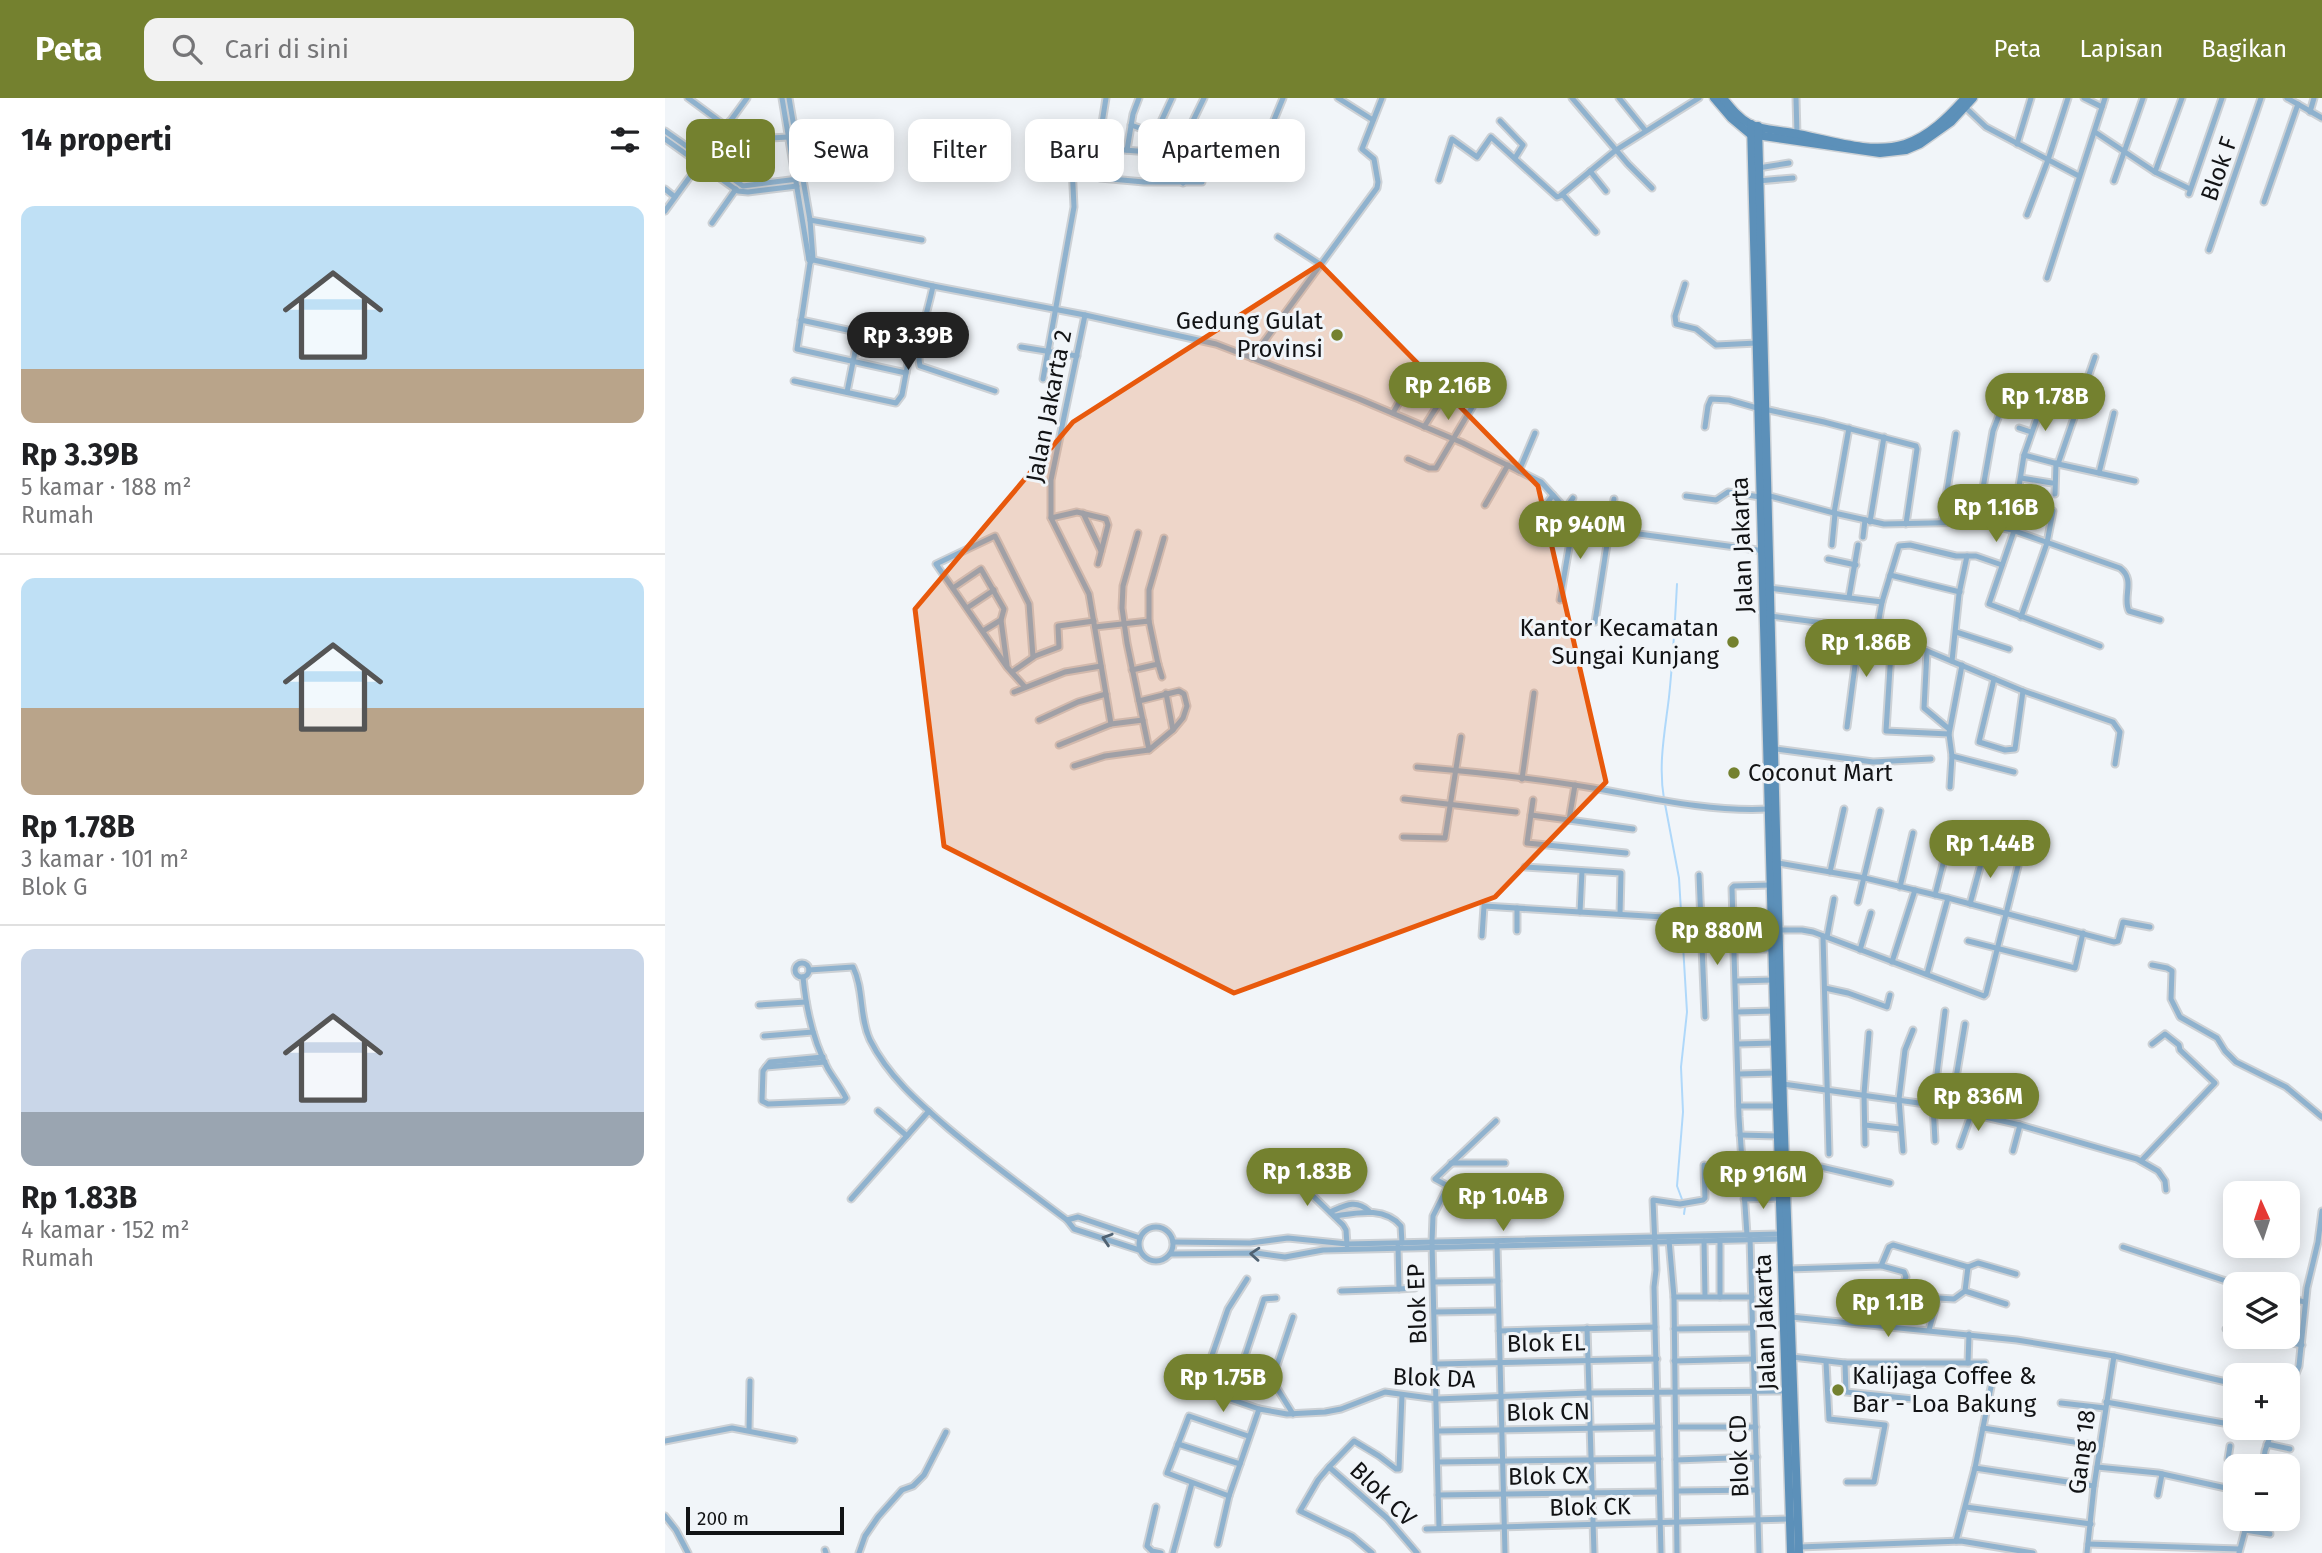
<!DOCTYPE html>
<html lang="id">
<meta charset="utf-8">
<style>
:root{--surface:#fff;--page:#f2f2f2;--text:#202124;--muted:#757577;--line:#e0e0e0;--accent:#74812f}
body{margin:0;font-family:"Fira Sans",sans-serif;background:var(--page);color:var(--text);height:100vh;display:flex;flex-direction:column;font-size:26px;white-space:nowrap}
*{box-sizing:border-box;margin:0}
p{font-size:23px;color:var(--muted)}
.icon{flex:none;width:38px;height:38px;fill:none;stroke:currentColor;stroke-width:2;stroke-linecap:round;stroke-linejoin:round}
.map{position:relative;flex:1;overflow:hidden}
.drawer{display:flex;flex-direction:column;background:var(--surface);width:665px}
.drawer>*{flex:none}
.banner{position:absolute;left:21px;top:21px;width:665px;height:63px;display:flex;gap:14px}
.needle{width:46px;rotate:357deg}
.controls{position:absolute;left:1558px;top:1083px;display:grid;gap:14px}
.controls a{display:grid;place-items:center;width:77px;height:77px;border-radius:14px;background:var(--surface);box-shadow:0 4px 18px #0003;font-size:35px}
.scale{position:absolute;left:21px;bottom:18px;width:158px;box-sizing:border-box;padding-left:7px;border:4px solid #121315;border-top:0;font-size:19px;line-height:24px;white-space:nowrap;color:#121315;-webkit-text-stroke:5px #f1f5f9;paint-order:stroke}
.price{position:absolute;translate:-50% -60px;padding:0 16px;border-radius:24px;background:var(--accent);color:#fff;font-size:23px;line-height:46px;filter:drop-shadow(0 2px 4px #0008)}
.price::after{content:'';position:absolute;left:50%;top:42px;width:21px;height:16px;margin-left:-10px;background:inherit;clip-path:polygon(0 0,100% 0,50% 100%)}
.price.selected{background:#222;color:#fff}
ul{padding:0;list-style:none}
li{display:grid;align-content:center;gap:14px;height:371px;padding:0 21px}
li+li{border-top:2px solid var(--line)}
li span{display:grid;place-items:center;height:217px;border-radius:14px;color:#555}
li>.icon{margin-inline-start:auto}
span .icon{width:126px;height:126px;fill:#fffc;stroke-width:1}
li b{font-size:30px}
h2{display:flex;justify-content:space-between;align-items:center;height:84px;padding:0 21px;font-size:30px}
.pill{padding:0 24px;border-radius:14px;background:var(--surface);box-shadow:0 4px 18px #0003;font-size:24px;line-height:63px}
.pill.selected{background:var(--accent);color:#fff}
header{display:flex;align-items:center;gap:42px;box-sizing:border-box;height:98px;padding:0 35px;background:var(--accent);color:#fff}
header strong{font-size:33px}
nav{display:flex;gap:38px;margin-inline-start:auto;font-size:24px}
.search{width:490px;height:63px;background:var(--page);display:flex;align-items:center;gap:18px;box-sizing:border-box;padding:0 24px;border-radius:14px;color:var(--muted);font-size:26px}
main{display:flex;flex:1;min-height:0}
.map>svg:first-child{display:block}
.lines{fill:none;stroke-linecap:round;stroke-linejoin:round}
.stream{stroke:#afd8fa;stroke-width:2}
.minor-casing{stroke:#cdd1d5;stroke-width:9}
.secondary-casing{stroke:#cdd1d5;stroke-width:11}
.minor{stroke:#8fb2ce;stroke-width:5}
.secondary{stroke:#5c90b9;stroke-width:8}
.oneway{stroke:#506272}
.marked{fill:#e8590c;fill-opacity:0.2;stroke:#e8590c;stroke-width:5;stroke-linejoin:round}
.poi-dot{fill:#74812f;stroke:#f1f5f9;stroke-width:2.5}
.labels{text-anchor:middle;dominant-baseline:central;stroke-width:6;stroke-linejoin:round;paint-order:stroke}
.street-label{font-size:24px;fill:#121315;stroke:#f1f5f9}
.poi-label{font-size:24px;fill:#121315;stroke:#f1f5f9;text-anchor:end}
</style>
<header>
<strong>Peta</strong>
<div class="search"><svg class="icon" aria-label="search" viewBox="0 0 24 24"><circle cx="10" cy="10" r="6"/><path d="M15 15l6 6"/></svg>Cari di sini</div>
<nav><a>Peta</a><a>Lapisan</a><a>Bagikan</a></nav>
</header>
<main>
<section class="drawer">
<h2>14 properti<svg class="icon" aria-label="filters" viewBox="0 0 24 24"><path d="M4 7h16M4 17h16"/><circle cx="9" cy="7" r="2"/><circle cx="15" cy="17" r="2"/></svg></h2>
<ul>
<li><span style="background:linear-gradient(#bfe0f5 75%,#b9a48a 0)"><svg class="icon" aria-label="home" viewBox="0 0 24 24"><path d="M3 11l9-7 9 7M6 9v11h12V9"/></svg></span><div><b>Rp 3.39B</b><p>5 kamar · 188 m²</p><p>Rumah</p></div></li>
<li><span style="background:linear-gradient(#bfe0f5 60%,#b9a48a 0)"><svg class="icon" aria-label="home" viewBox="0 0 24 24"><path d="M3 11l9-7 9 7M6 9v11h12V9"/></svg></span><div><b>Rp 1.78B</b><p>3 kamar · 101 m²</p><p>Blok G</p></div></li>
<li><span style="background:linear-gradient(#c9d6e8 75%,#9aa5b1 0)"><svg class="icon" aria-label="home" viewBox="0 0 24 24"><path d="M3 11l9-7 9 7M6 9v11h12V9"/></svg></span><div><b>Rp 1.83B</b><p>4 kamar · 152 m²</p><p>Rumah</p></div></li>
</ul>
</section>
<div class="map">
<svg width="1657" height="1455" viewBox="0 0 1657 1455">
<rect width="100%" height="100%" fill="#f1f5f9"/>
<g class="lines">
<g class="stream">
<path d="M999,701C993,666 1000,633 1004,599C1008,561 1010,524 1012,486"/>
<path d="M1000,706L1014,780L1022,914L1016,969L1018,1014L1012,1088L1018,1104"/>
<path d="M1019,1116L1020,1109"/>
</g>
<g class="minor-casing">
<g id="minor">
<path d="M23,0L61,28"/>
<path d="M117,0L144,162"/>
<path d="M124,0L145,122L148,161L145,165L132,251L241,275"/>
<path d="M441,0L433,50L435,80L479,84H537"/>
<path d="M673,0L708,22"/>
<path d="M907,0L963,66L987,90"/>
<path d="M954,0L980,32"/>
<path d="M1131,0L1132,36"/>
<path d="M1419,0L1437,9"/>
<path d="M1622,0L1657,20"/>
<path d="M1300,9L1321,29L1414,78"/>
<path d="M1645,14L1649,0"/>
<path d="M65,23L90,41L123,39"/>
<path d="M835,23L858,47L850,60"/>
<path d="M466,27L489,35"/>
<path d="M0,33L78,88L133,81"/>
<path d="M568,34L591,43L598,42L604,34L618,0"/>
<path d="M1430,34L1490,74L1525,91"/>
<path d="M0,41L73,93L83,94L132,88"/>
<path d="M1352,46L1366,0"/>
<path d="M433,50L511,56"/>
<path d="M462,52L468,16L474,0"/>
<path d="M482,54L507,0"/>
<path d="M1093,70L1124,65"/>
<path d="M925,73L941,93"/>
<path d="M1490,74L1517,0"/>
<path d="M774,82L787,41L812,59L826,39L892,99L895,98L951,52L1034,0"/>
<path d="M1093,83L1128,80"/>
<path d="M1449,83L1478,0"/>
<path d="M518,85L507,72V66L539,0"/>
<path d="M0,91L10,99"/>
<path d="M1524,96L1557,0"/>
<path d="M898,97L931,134"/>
<path d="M1599,104L1633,6"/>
<path d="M0,113L82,0"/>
<path d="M1362,117L1383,62L1403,0"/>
<path d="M145,122L257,142"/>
<path d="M47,125L71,91"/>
<path d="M613,139L655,166"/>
<path d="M1544,152L1596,0"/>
<path d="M144,161L268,188L420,217"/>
<path d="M1382,180L1440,0"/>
<path d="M1020,186L1010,218L1011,226L1031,231L1051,247L1092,245"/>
<path d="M268,188C264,209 250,249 255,268L330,293"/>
<path d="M356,249L412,258"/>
<path d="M587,260L712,90L713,84L709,61L697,51L717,0"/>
<path d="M378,281L409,109L407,67"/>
<path d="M129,283L231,305L237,297L246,248L243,245L136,222"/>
<path d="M182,294L194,234"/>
<path d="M1099,311L1159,324L1251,348L1252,351L1241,426"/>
<path d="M728,315L754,269"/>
<path d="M759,329L783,291L780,285"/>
<path d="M1040,329L1043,308L1046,301L1064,302L1092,310"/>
<path d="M1354,330L1366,334"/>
<path d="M1359,357L1377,306"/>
<path d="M743,361L764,370H771L822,284"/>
<path d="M1393,366L1470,383"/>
<path d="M854,373L870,335"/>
<path d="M1434,375L1449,315"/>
<path d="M1356,380L1387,385"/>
<path d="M1390,396L1391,365"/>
<path d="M1101,397L1169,415L1219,426L1312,424L1347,432L1455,470C1471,482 1457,499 1464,513L1495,522"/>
<path d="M1021,398L1051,402L1063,394L1095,399"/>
<path d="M820,407L843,367"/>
<path d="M901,410L908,400"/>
<path d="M418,415L436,453"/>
<path d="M1169,415L1184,330"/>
<path d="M386,420L412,414L441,421L443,427L433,466"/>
<path d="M870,422L888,397"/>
<path d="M1205,424L1219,339"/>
<path d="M1277,424L1291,336"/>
<path d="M1312,424L1328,333L1344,291"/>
<path d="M1347,432L1359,357L1393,366L1430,259"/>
<path d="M1349,433L1324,506L1435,548"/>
<path d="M473,435L458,488L457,510L462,545L484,652"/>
<path d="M1198,439L1200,422"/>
<path d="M1167,447L1170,416"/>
<path d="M1163,461L1191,467"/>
<path d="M1225,477L1295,494"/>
<path d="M288,490L316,471L339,511L336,522L342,567"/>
<path d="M1104,490L1217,504"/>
<path d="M1184,499L1193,447"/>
<path d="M895,502L909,420"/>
<path d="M302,510L329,492"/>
<path d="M1106,518L1212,532L1358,593L1448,624L1455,634L1450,666"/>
<path d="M1356,519L1382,445L1388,413"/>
<path d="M484,523V492L499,440"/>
<path d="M930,524L949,401"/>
<path d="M430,529L484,523L493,566L467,572"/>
<path d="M1212,532L1217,504L1234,448L1245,447L1291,458H1311L1337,467"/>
<path d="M318,533L336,522"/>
<path d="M1291,534L1344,551"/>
<path d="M1227,538L1221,633L1284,636"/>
<path d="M1262,553L1259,610L1284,631"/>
<path d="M1287,563L1294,496L1302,458"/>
<path d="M493,566L497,579"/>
<path d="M347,574L370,558L394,549L393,528L429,523"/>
<path d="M1329,581L1314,644L1340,652L1350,651L1358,593"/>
<path d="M360,589L342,569L271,466L330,438L364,506L368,559"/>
<path d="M349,594L400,574L436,568"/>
<path d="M501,595L508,632"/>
<path d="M374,622L413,604L441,596"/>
<path d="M446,626L424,496L386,420V382L420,217L551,246L694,301L798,345L876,384L909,420L922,429L1100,453"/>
<path d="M1182,629L1195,529"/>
<path d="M394,647L446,626L478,622"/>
<path d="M1111,651L1208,664L1266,661"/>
<path d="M1287,658L1349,674"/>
<path d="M409,668L440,658L484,652L508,632L518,620L522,608L519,596L514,593L474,603"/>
<path d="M752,669C811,674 870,680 928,690C985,700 1045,714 1103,711"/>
<path d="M857,681L869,595"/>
<path d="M910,687L904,722L968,731"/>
<path d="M1285,689L1287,658L1284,636L1297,567"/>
<path d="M739,701L851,714"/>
<path d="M868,702L862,745L961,755"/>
<path d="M866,717L904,722"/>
<path d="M738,739L780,740L796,639"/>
<path d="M1113,765L1200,780L1283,800L1449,844L1453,843L1458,824L1485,829"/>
<path d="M860,769L956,775L955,816"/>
<path d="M1165,774L1179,711"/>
<path d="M1034,777L1040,919"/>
<path d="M1235,789L1248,735"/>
<path d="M1270,797L1281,754L1317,762"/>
<path d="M1193,804L1215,713"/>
<path d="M1305,806L1320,751"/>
<path d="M852,810V833"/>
<path d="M915,814L1015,820L1107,819"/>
<path d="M1111,832H1137L1148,834L1319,898L1321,896L1353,768"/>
<path d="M817,838L819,808L915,814L917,773"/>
<path d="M1158,838L1164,1056"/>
<path d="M1162,839L1169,801"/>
<path d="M1303,843L1410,870L1418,835"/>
<path d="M1070,851H1108"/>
<path d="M1195,852L1206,815"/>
<path d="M1227,864L1250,792"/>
<circle cx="137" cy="872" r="7"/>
<path d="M1487,867L1502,870L1507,873L1506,901L1515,919L1552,940L1560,953L1571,964L1621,989L1657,1019"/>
<path d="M144,872L188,869C199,891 194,919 205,942C223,978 253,1004 283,1030C321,1062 362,1092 402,1122L409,1131L474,1152"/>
<path d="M1262,876L1283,800"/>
<path d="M138,879C141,910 148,943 163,971C169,981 176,990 181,1000L178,1003L103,1006L97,1003L98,973L101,969L160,964"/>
<path d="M1071,883L1108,882"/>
<path d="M1160,890L1183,895L1222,909L1225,897"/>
<path d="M94,907L141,904"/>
<path d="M1072,914L1109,913"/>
<path d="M99,938L148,934"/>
<path d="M1073,946L1110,945"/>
<path d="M101,969L105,964L158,959"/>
<path d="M1074,976L1111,975"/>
<path d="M1118,986L1268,1007L1355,1027L1472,1061L1493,1073L1500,1083L1501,1092"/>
<path d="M1074,1008H1111"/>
<path d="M1286,1010L1300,926"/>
<path d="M213,1013L242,1038"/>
<path d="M1200,1027L1235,1031"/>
<path d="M1075,1037L1112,1038"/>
<path d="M1270,1043L1268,1007L1280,913"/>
<path d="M1200,1046L1199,996L1204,935"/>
<path d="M1295,1048L1307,1014"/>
<path d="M1238,1053L1234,1001L1240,952L1248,932"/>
<path d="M1348,1053L1355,1027"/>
<path d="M1476,1063L1550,985L1515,952L1514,947L1500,936L1487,946"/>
<path d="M786,1065H840"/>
<path d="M617,1068L678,1127L681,1132L682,1147"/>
<path d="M1121,1068L1156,1069L1225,1085"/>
<path d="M1077,1070L1114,1068"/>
<path d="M186,1101L264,1013"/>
<path d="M1079,1101L1115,1100"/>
<path d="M665,1114C681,1107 691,1101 704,1113"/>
<path d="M669,1118C691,1115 719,1108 736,1128L737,1145"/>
<path d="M402,1122L413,1119L475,1140"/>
<circle cx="491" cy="1146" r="17"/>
<path d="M1082,1137L1074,1019L1067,790L1069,788L1106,787"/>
<path d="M1085,1140L1094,1455"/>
<path d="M1004,1142L1009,1199L1012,1455"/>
<path d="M1039,1143L1040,1198"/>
<path d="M1055,1143V1199"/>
<path d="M508,1144L585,1145L623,1140L682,1146L1117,1136"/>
<path d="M832,1146L840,1455"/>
<path d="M1458,1149L1570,1186"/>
<path d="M505,1156L591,1155L620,1159L658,1152L1117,1141"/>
<path d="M1217,1168L1239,1174L1241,1179L1237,1188"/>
<path d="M1124,1171L1216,1168L1224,1149L1228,1147L1303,1169L1313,1165L1351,1176"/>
<path d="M769,1184L833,1183"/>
<path d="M734,1191L750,1190"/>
<path d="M1248,1191L1273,1200L1289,1201L1300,1193L1303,1169"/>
<path d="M676,1193L734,1191L733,1148"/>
<path d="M1300,1193L1341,1206"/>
<path d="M1009,1199H1087"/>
<path d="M1622,1200L1640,1204"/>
<path d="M770,1214L833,1213"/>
<path d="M1126,1219L1352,1242L1449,1258L1570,1286"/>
<path d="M990,1229L989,1189L991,1172L988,1102L1015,1106L1038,1102L1040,1100L1039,1067"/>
<path d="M922,1230L929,1455"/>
<path d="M1009,1231L1088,1230"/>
<path d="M1561,1231L1570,1233"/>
<path d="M1264,1232L1273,1200"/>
<path d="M834,1233L990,1229L996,1455"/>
<path d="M1599,1239L1637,1247"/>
<path d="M1127,1259L1180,1265H1303L1304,1236"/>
<path d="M545,1263L563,1211L582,1181"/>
<path d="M1009,1263L1088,1261"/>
<path d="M1161,1264L1164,1321L1220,1327L1209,1384H1182"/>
<path d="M1180,1265L1181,1294L1248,1301"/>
<path d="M1303,1265H1320"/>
<path d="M772,1266L992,1261"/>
<path d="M575,1273L599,1201L611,1200"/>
<path d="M607,1282L628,1219"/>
<path d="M737,1297L734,1371H731L714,1358L689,1343L664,1369L722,1420L752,1455"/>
<path d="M1622,1298L1634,1268L1642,1190L1653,1144L1657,1113"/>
<path d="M1441,1304L1570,1327"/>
<path d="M1396,1305L1440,1310"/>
<path d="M594,1311L534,1290L545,1263L607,1282L628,1316"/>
<path d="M1011,1329H1091"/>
<path d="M1318,1330L1435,1348"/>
<path d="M1590,1330L1607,1332"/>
<path d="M84,1332L85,1283"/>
<path d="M773,1333L993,1329"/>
<path d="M0,1343L67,1330L129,1342"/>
<path d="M513,1346L575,1366"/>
<path d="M1602,1346L1625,1351"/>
<path d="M1565,1348L1563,1361C1575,1364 1586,1359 1599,1363"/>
<path d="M1011,1362L1092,1359"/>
<path d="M773,1364L994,1361"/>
<path d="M1598,1368L1600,1353L1608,1330"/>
<path d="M664,1369L653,1382L635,1413L687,1438L707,1455"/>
<path d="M1432,1369L1493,1375L1570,1392"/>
<path d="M1310,1370L1326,1289"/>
<path d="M1012,1393L1092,1392"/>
<path d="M773,1397L994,1394"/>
<path d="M1493,1397L1497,1376"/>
<path d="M564,1398L502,1375L524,1318L583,1338"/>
<path d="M491,1409L482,1448L487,1453L496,1455"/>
<path d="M1301,1409L1426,1426"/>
<path d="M0,1418L11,1432L23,1455"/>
<path d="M774,1430L767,1144L768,1118L783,1088L770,1081L831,1023"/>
<path d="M761,1431L1126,1421"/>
<path d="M1580,1432L1605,1436"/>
<path d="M1291,1443L1310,1370L1429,1388"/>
<path d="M553,1446L564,1398L594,1311L622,1316L660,1314L676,1311L720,1294L772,1301L924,1295L1122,1293"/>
<path d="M1423,1446L1574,1451"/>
<path d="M1134,1449L1296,1443L1368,1455"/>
<path d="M160,1452L161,1455"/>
<path d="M194,1455L200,1438L213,1419L237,1392L248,1388L259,1377L281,1334"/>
<path d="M508,1455L527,1385"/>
<path d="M1422,1455L1429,1388L1449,1258"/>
<path d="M1574,1455L1583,1421"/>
</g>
</g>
<g class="secondary-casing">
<g id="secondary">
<path d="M1049,0L1066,20L1085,36L1215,55L1241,52L1255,46L1286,24L1308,0"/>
<path d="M1058,0C1066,10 1074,20 1085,26C1097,32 1114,32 1128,35C1162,41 1205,57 1240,46C1264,38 1283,19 1300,0"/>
<path d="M1086,26L1109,913L1126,1455"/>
<path d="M1093,28L1118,1007L1134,1455"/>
</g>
</g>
<use href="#minor" class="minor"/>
<use href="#secondary" class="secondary"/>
</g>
<defs><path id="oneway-chevron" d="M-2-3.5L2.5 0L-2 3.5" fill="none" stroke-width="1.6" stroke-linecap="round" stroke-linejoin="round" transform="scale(1.75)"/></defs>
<g class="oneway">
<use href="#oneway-chevron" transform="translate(442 1141) rotate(-162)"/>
<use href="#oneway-chevron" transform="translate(590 1156) rotate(-176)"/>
</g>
<path class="marked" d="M655,166L873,388L941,684L830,799L569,895L279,748L250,511L408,324Z"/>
<g class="poi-dot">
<circle cx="672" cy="237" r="7"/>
<circle cx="1068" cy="544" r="7"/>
<circle cx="1069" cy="675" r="7"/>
<circle cx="1173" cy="1292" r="7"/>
</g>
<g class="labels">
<g class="street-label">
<text transform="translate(1554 71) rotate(-71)">Blok F</text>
<text transform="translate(384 308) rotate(-79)">Jalan Jakarta 2</text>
<text transform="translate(1077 447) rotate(-92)">Jalan Jakarta</text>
<text transform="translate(752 1206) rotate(-92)">Blok EP</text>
<text transform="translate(1100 1224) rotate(-92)">Jalan Jakarta</text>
<text transform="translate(881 1245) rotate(-1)">Blok EL</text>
<text transform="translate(769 1280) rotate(2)">Blok DA</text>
<text transform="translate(883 1314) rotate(-1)">Blok CN</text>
<text transform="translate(1417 1354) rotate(-83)">Gang 18</text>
<text transform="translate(1074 1358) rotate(-92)">Blok CD</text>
<text transform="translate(883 1378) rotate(-1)">Blok CX</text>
<text transform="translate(718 1396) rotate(44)">Blok CV</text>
<text transform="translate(925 1409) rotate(-1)">Blok CK</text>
</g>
<g class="poi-label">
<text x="658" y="223">Gedung Gulat<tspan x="658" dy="28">Provinsi</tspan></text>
<text x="1054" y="530">Kantor Kecamatan<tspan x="1054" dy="28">Sungai Kunjang</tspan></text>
<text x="1083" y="675" text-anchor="start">Coconut Mart</text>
<text x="1187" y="1278" text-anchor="start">Kalijaga Coffee &amp;<tspan x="1187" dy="28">Bar - Loa Bakung</tspan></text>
</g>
</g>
</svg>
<div class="controls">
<a><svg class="needle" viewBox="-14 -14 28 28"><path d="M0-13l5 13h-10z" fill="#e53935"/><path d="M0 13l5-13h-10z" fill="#757577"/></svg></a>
<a><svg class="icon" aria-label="layers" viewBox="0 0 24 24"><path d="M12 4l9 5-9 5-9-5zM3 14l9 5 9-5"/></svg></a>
<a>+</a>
<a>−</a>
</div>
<div class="scale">200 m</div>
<b class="price selected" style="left:243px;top:274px">Rp 3.39B</b>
<b class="price" style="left:783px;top:324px">Rp 2.16B</b>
<b class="price" style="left:1380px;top:335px">Rp 1.78B</b>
<b class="price" style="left:1331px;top:446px">Rp 1.16B</b>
<b class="price" style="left:915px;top:463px">Rp 940M</b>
<b class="price" style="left:1201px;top:581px">Rp 1.86B</b>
<b class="price" style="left:1325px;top:782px">Rp 1.44B</b>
<b class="price" style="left:1052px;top:869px">Rp 880M</b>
<b class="price" style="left:1313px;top:1035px">Rp 836M</b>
<b class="price" style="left:642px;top:1110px">Rp 1.83B</b>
<b class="price" style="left:1098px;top:1113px">Rp 916M</b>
<b class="price" style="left:838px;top:1135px">Rp 1.04B</b>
<b class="price" style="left:1223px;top:1241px">Rp 1.1B</b>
<b class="price" style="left:558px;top:1316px">Rp 1.75B</b>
<div class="banner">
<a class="pill selected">Beli</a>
<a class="pill">Sewa</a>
<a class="pill">Filter</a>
<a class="pill">Baru</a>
<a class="pill">Apartemen</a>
</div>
</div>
</main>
